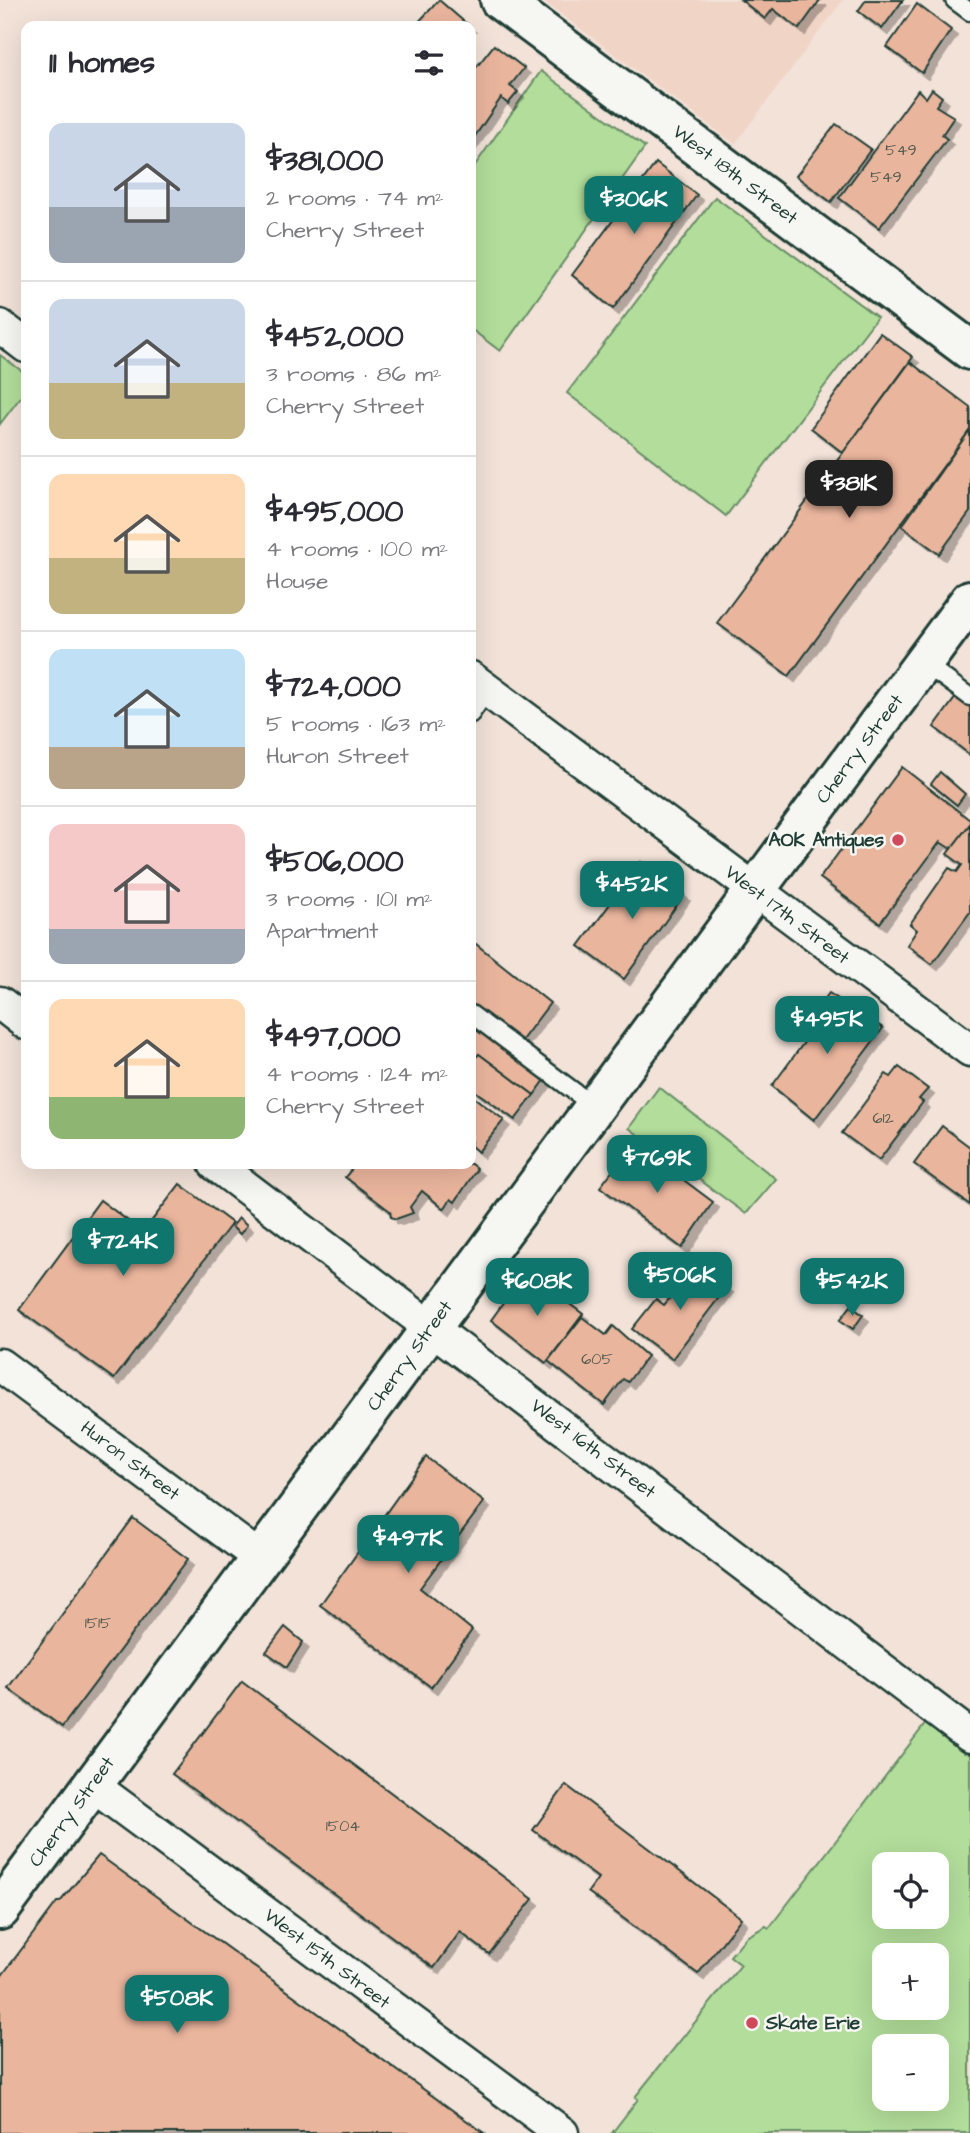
<!DOCTYPE html>
<meta charset="utf-8">
<style>
:root{--surface:#fff;--page:#f2f2f3;--text:#2b2b33;--muted:#7c7c81;--line:#e1e1e2;--accent:#0f766e}
body{margin:0;font-family:"Architects Daughter",sans-serif;background:var(--page);color:var(--text);height:100vh;display:flex;flex-direction:column;font-size:26px;white-space:nowrap}
*{box-sizing:border-box;margin:0}
p{font-size:23px;color:var(--muted)}
.icon{flex:none;width:38px;height:38px;fill:none;stroke:currentColor;stroke-width:2;stroke-linecap:round;stroke-linejoin:round}
.map{position:relative;flex:1;overflow:hidden}
.details{position:absolute;left:21px;top:21px;width:455px;height:1148px;display:flex;flex-direction:column;background:var(--surface);border-radius:14px;box-shadow:0 7px 28px #0002}
.details>*{flex:none}
.buttons{position:absolute;left:872px;top:1852px;display:grid;gap:14px}
.buttons a{display:grid;place-items:center;width:77px;height:77px;border-radius:14px;background:var(--surface);box-shadow:0 7px 28px #0002;font-size:35px}
.price{position:absolute;translate:-50% -60px;padding:0 16px;border-radius:14px;background:var(--accent);color:#fff;font-size:23px;line-height:46px;filter:drop-shadow(0 2px 4px #0008)}
.price::after{content:'';position:absolute;left:50%;top:42px;width:21px;height:16px;margin-left:-10px;background:inherit;clip-path:polygon(0 0,100% 0,50% 100%)}
.price.on{background:#222;color:#fff}
ul{padding:0;list-style:none}
li{display:flex;align-items:center;gap:21px;height:175px;padding:0 28px}
li+li{border-top:2px solid var(--line)}
li span{display:grid;place-items:center;flex:none;width:196px;height:140px;border-radius:14px;color:#555}
li>.icon{margin-inline-start:auto}
span .icon{width:84px;height:84px;fill:#fffc;stroke-width:1}
li b{font-size:30px}
h2{display:flex;justify-content:space-between;align-items:center;height:84px;padding:0 28px;font-size:30px}
.map>svg:first-child{display:block}
.built{fill:#f0d4c6}
.green{fill:#b2dd9a;stroke:#688d67;stroke-width:2;fill-rule:evenodd}
.building{fill:#eab59d;stroke:#1f3d34;stroke-width:2;filter:url(#shadow)}
.lines{fill:none;stroke-linecap:round;stroke-linejoin:round}
.lane-casing{stroke:#1f3d34;stroke-width:21}
.street-casing{stroke:#1f3d34;stroke-width:37}
.secondary-casing{stroke:#1f3d34;stroke-width:44}
.lane{stroke:#f6f6f2;stroke-width:16}
.street{stroke:#f6f6f2;stroke-width:32}
.secondary{stroke:#f6f6f2;stroke-width:38}
.poi-dot{fill:#d1495b;stroke:#f6f6f2;stroke-width:2.5}
.labels{text-anchor:middle;dominant-baseline:central;stroke-width:5;stroke-linejoin:round;paint-order:stroke}
.number-label{font-size:16px;fill:#525b4e}
.street-label{font-size:19px;fill:#1f3d34;stroke:#f6f6f2}
.poi-label{font-size:19px;font-weight:bold;fill:#1f3d34;stroke:#f6f6f2;text-anchor:end}
</style>
<div class="map">
<svg width="970" height="2133" viewBox="0 0 970 2133">
<defs>
<filter id="shadow"><feDropShadow dx="6" dy="6" stdDeviation="0" flood-color="#0004"/></filter>
</defs>
<rect width="100%" height="100%" fill="#f2e2d8"/>
<filter id="ink" filterUnits="userSpaceOnUse"><feTurbulence type="fractalNoise" baseFrequency=".0143" numOctaves="2"/><feDisplacementMap in="SourceGraphic" scale="14" xChannelSelector="R" yChannelSelector="G"/><feConvolveMatrix kernelMatrix="1 2 1 2 8 2 1 2 1" color-interpolation-filters="sRGB"/></filter>
<g filter="url(#ink)">
<path class="built" d="M542,0H843L735,144Z"/>
<g class="green">
<path d="M541,71L645,147L500,351L471,329V171Z"/>
<path d="M715,197L877,317L726,516L567,393Z"/>
<path d="M0,355L26,374V390L0,424Z"/>
<path d="M659,1087L776,1179L746,1214L629,1128Z"/>
<path d="M936,1710L970,1736V2133H612L638,2099L635,2097L741,1965L730,1956L746,1937L766,1926L769,1928ZM884,1864H936V1916H884ZM884,1955H936V2007H884ZM884,2046H936V2098H884Z"/>
</g>
<g class="building">
<path d="M439,0L469,26H415Z"/>
<path d="M741,0H820L799,29L773,9L765,19Z"/>
<path d="M866,0H903L882,29L858,11Z"/>
<path d="M917,4L951,30L922,73L887,47Z"/>
<path d="M494,45L524,68L510,86L518,92L508,104L501,98L471,142V74Z"/>
<path d="M932,89L942,97L936,106L954,117L942,135L947,139L879,228L839,198L918,90L926,98Z"/>
<path d="M836,124L871,149L831,202L796,176Z"/>
<path d="M656,163L697,195L613,309L572,275Z"/>
<path d="M880,333L913,357L843,453L811,428Z"/>
<path d="M910,362L970,407V430L789,676L717,623Z"/>
<path d="M970,430V512L939,554L902,526Z"/>
<path d="M956,697L970,707V755L934,727Z"/>
<path d="M902,767L970,820V824L951,849L940,842L880,923L820,878Z"/>
<path d="M940,772L965,794L957,805L931,784Z"/>
<path d="M970,824V912L932,964L907,945L917,930L910,924L949,868L957,872L962,865L947,854Z"/>
<path d="M641,862L684,895L624,979L579,946Z"/>
<path d="M471,940L550,1003L519,1044L471,1007Z"/>
<path d="M829,993L883,1028L814,1120L772,1086L822,1018L815,1012Z"/>
<path d="M471,1024L545,1080L534,1095L479,1054L476,1057L471,1053Z"/>
<path d="M471,1053L476,1057L479,1054L534,1095L515,1120L471,1088Z"/>
<path d="M899,1067L928,1089L919,1099L923,1102L879,1160L842,1133L886,1074L891,1077Z"/>
<path d="M471,1095L504,1120L478,1152L471,1146Z"/>
<path d="M942,1126L970,1147V1205L914,1164Z"/>
<path d="M631,1147L639,1152L641,1148L713,1202L682,1248L600,1187Z"/>
<path d="M356,1164H471L477,1169L455,1202L451,1199L444,1209L422,1191L410,1207L413,1213L396,1219L391,1217L390,1211L345,1177Z"/>
<path d="M180,1184L232,1223L114,1379L19,1310L100,1200L143,1232Z"/>
<path d="M239,1218L247,1225L240,1234L232,1227Z"/>
<path d="M698,1265L727,1287L672,1359L632,1329L656,1299L664,1305Z"/>
<path d="M522,1277L543,1291L547,1287L583,1314L546,1363L491,1320Z"/>
<path d="M851,1306L863,1315L853,1329L840,1320Z"/>
<path d="M582,1317L606,1335L613,1326L647,1356L628,1382L623,1379L604,1405L548,1361Z"/>
<path d="M426,1457L484,1502L420,1588L472,1630L431,1687L320,1605Z"/>
<path d="M133,1518L188,1559L62,1727L8,1688Z"/>
<path d="M285,1627L303,1642L287,1667L266,1652Z"/>
<path d="M242,1681L533,1899L489,1954L460,1932L434,1968L172,1774Z"/>
<path d="M566,1785L741,1918L698,1974L588,1892L598,1878L533,1830Z"/>
<path d="M99,1855L484,2133H0V1978L57,1902H60Z"/>
</g>
<g class="lines">
<g class="lane-casing">
<g id="lane">
<path d="M954,0L970,12"/>
<path d="M924,663L970,697"/>
<path d="M471,714L487,690"/>
<path d="M471,1014L595,1107"/>
</g>
</g>
<g class="street-casing">
<g id="street">
<path d="M0,326L26,346"/>
<path d="M471,678L970,1050"/>
<path d="M0,1003L26,1023"/>
<path d="M215,1164L970,1736"/>
<path d="M0,1365L260,1558"/>
<path d="M92,1785L562,2133"/>
</g>
</g>
<g class="secondary-casing">
<g id="secondary">
<path d="M500,0L970,350"/>
<path d="M0,1910L970,600"/>
</g>
</g>
<use href="#lane" class="lane"/>
<use href="#street" class="street"/>
<use href="#secondary" class="secondary"/>
</g>
</g>
<g class="poi-dot">
<circle cx="898" cy="840" r="7"/>
<circle cx="752" cy="2023" r="7"/>
</g>
<g class="labels">
<g class="number-label">
<text x="901" y="150">549</text>
<text x="886" y="177">549</text>
<text x="883" y="1118">612</text>
<text x="597" y="1359">605</text>
<text x="98" y="1623">1515</text>
<text x="343" y="1826">1504</text>
</g>
<g class="street-label">
<text transform="translate(735 175) rotate(37)">West 18th Street</text>
<text transform="translate(860 749) rotate(-53)">Cherry Street</text>
<text transform="translate(787 915) rotate(37)">West 17th Street</text>
<text transform="translate(410 1356) rotate(-54)">Cherry Street</text>
<text transform="translate(593 1449) rotate(37)">West 16th Street</text>
<text transform="translate(130 1461) rotate(37)">Huron Street</text>
<text transform="translate(72 1812) rotate(-54)">Cherry Street</text>
<text transform="translate(327 1959) rotate(37)">West 15th Street</text>
</g>
<g class="poi-label">
<text x="884" y="840">AOK Antiques</text>
<text x="766" y="2023" text-anchor="start">Skate Erie</text>
</g>
</g>
</svg>
<div class="buttons">
<a><svg class="icon" aria-label="locate" viewBox="0 0 24 24"><circle cx="12" cy="12" r="6"/><path d="M12 2v4M12 18v4M2 12h4M18 12h4"/></svg></a>
<a>+</a>
<a>−</a>
</div>
<b class="price" style="left:634px;top:236px">$306K</b>
<b class="price on" style="left:849px;top:520px">$381K</b>
<b class="price" style="left:632px;top:921px">$452K</b>
<b class="price" style="left:827px;top:1056px">$495K</b>
<b class="price" style="left:657px;top:1195px">$769K</b>
<b class="price" style="left:123px;top:1278px">$724K</b>
<b class="price" style="left:680px;top:1312px">$506K</b>
<b class="price" style="left:537px;top:1318px">$608K</b>
<b class="price" style="left:852px;top:1318px">$542K</b>
<b class="price" style="left:408px;top:1575px">$497K</b>
<b class="price" style="left:177px;top:2035px">$508K</b>
<section class="details">
<h2>11 homes<svg class="icon" aria-label="filters" viewBox="0 0 24 24"><path d="M4 7h16M4 17h16"/><circle cx="9" cy="7" r="2"/><circle cx="15" cy="17" r="2"/></svg></h2>
<ul>
<li><span style="background:linear-gradient(#c9d6e8 60%,#9aa5b1 0)"><svg class="icon" aria-label="home" viewBox="0 0 24 24"><path d="M3 11l9-7 9 7M6 9v11h12V9"/></svg></span><div><b>$381,000</b><p>2 rooms · 74 m²</p><p>Cherry Street</p></div></li>
<li><span style="background:linear-gradient(#c9d6e8 60%,#c2b280 0)"><svg class="icon" aria-label="home" viewBox="0 0 24 24"><path d="M3 11l9-7 9 7M6 9v11h12V9"/></svg></span><div><b>$452,000</b><p>3 rooms · 86 m²</p><p>Cherry Street</p></div></li>
<li><span style="background:linear-gradient(#ffd9b3 60%,#c2b280 0)"><svg class="icon" aria-label="home" viewBox="0 0 24 24"><path d="M3 11l9-7 9 7M6 9v11h12V9"/></svg></span><div><b>$495,000</b><p>4 rooms · 100 m²</p><p>House</p></div></li>
<li><span style="background:linear-gradient(#bfe0f5 70%,#b9a48a 0)"><svg class="icon" aria-label="home" viewBox="0 0 24 24"><path d="M3 11l9-7 9 7M6 9v11h12V9"/></svg></span><div><b>$724,000</b><p>5 rooms · 163 m²</p><p>Huron Street</p></div></li>
<li><span style="background:linear-gradient(#f6c9c9 75%,#9aa5b1 0)"><svg class="icon" aria-label="home" viewBox="0 0 24 24"><path d="M3 11l9-7 9 7M6 9v11h12V9"/></svg></span><div><b>$506,000</b><p>3 rooms · 101 m²</p><p>Apartment</p></div></li>
<li><span style="background:linear-gradient(#ffd9b3 70%,#8fb573 0)"><svg class="icon" aria-label="home" viewBox="0 0 24 24"><path d="M3 11l9-7 9 7M6 9v11h12V9"/></svg></span><div><b>$497,000</b><p>4 rooms · 124 m²</p><p>Cherry Street</p></div></li>
</ul>
</section>
</div>
